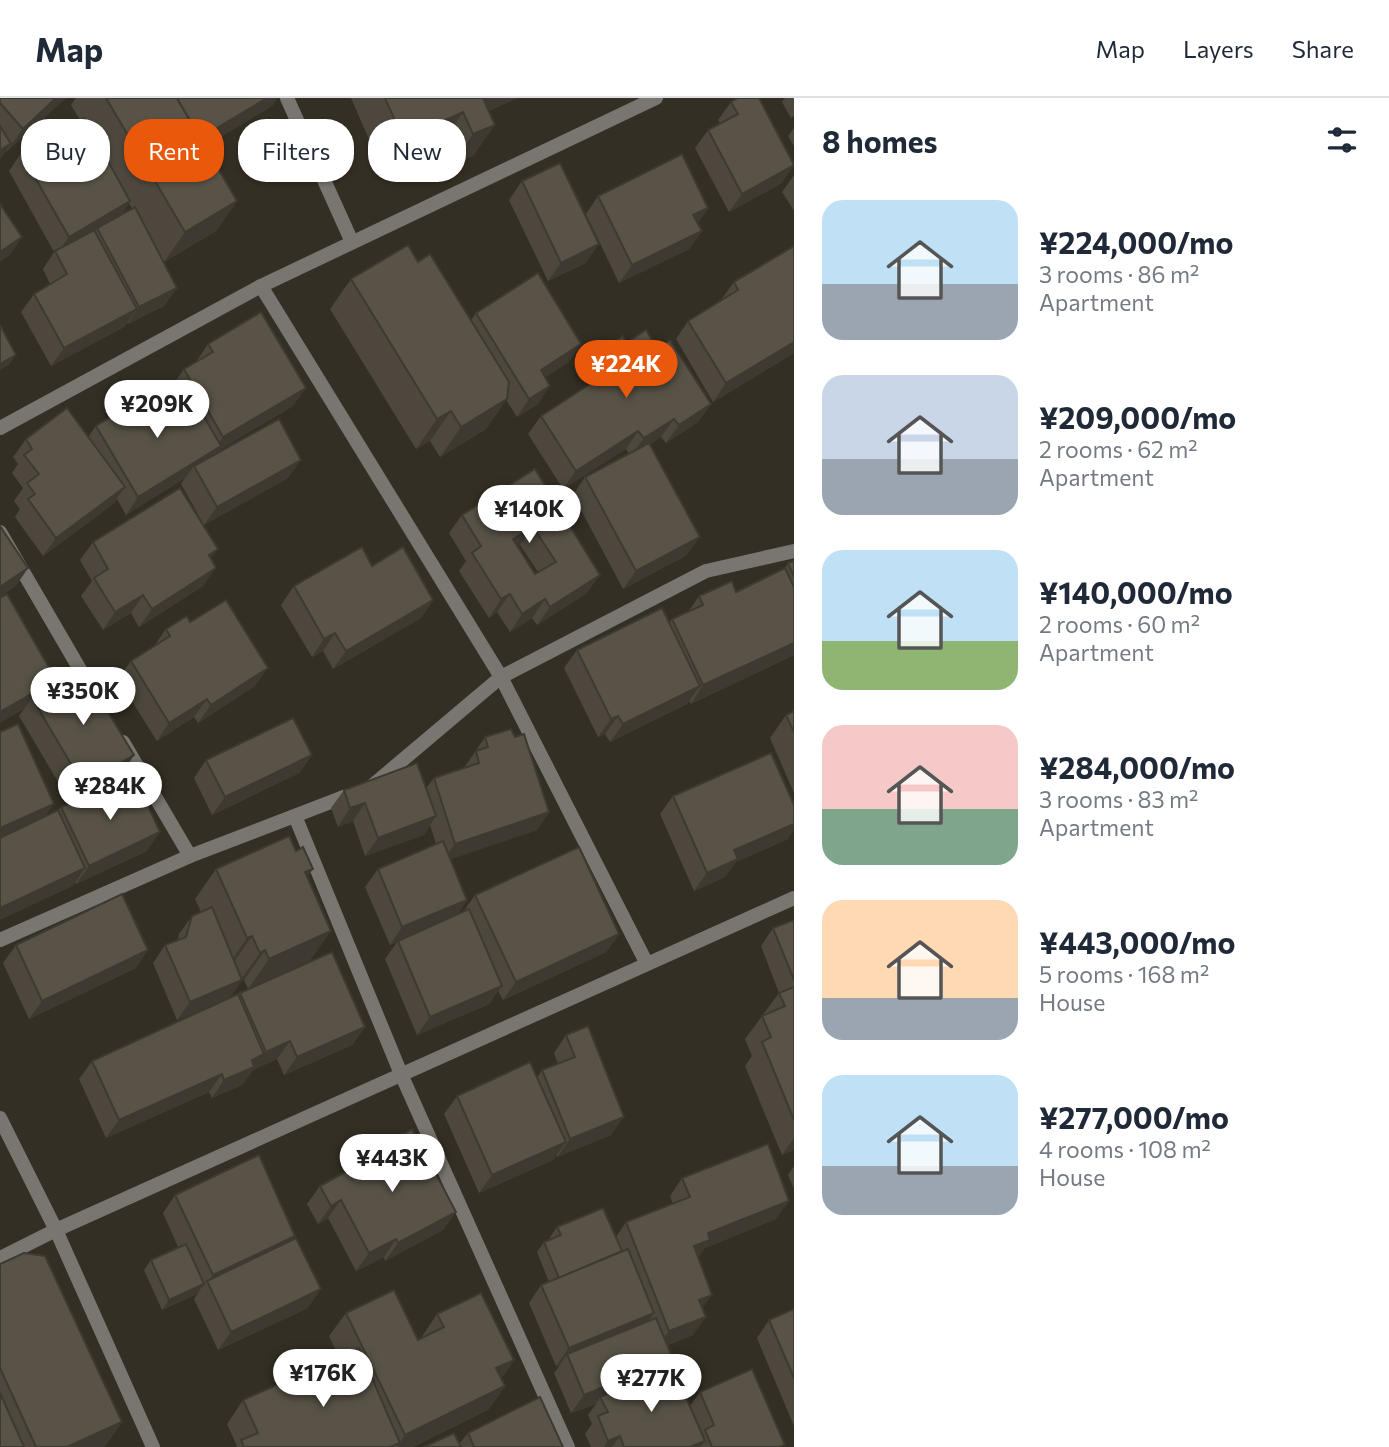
<!DOCTYPE html>
<meta charset="utf-8">
<style>
:root{--surface:#fff;--page:#f6f6f7;--text:#1f2937;--muted:#747a83;--line:#e0e1e3;--accent:#ea580c}
body{margin:0;font-family:Commissioner,sans-serif;background:var(--page);color:var(--text);height:100vh;display:flex;flex-direction:column;font-size:26px;white-space:nowrap}
*{box-sizing:border-box;margin:0}
p{font-size:23px;color:var(--muted)}
.icon{flex:none;width:38px;height:38px;fill:none;stroke:currentColor;stroke-width:2;stroke-linecap:round;stroke-linejoin:round}
.map{position:relative;flex:1;overflow:hidden}
.sheet{display:flex;flex-direction:column;background:var(--surface);width:595px}
.sheet>*{flex:none}
.top-card{position:absolute;left:21px;top:21px;width:665px;height:63px;display:flex;gap:14px}
.price{position:absolute;translate:-50% -60px;padding:0 16px;border-radius:24px;background:#fff;color:#222;font-size:23px;line-height:46px;filter:drop-shadow(0 2px 4px #0008)}
.price::after{content:'';position:absolute;left:50%;top:42px;width:21px;height:16px;margin-left:-10px;background:inherit;clip-path:polygon(0 0,100% 0,50% 100%)}
.price.selected{background:var(--accent);color:#fff}
ul{padding:0;list-style:none}
li{display:flex;align-items:center;gap:21px;height:175px;padding:0 28px}
li span{display:grid;place-items:center;flex:none;width:196px;height:140px;border-radius:21px;color:#555}
li>.icon{margin-inline-start:auto}
span .icon{width:84px;height:84px;fill:#fffc;stroke-width:1}
li b{font-size:30px}
h2{display:flex;justify-content:space-between;align-items:center;height:84px;padding:0 28px;font-size:30px}
.pill{padding:0 24px;border-radius:28px;background:var(--surface);box-shadow:0 2px 5px #0004;font-size:24px;line-height:63px}
.pill.selected{background:var(--accent);color:#fff}
header{display:flex;align-items:center;gap:42px;box-sizing:border-box;height:98px;padding:0 35px;background:var(--surface);border-bottom:2px solid var(--line)}
header strong{font-size:33px}
nav{display:flex;gap:38px;margin-inline-start:auto;font-size:24px}
main{display:flex;flex:1;min-height:0}
.map>svg:first-child{display:block}
.lines{fill:none;stroke-linecap:round;stroke-linejoin:round}
.minor{stroke:#797671;stroke-width:14}
.tertiary{stroke:#797671;stroke-width:14}
.wall{fill:#4d473d;fill-rule:evenodd}
.shaded-wall{fill:#3e3a32}
.building{fill:#595347;stroke:#3e3a32;stroke-width:2;fill-rule:evenodd}
</style>
<header>
<strong>Map</strong>
<nav><a>Map</a><a>Layers</a><a>Share</a></nav>
</header>
<main>
<div class="map">
<svg width="794" height="1349" viewBox="0 0 794 1349">
<rect width="100%" height="100%" fill="#342f24"/>
<g class="lines">
<g class="minor">
<path d="M287,0L352,144"/>
<path d="M261,188L501,579L647,866"/>
<path d="M0,330L261,188L656,0"/>
<path d="M0,434L89,587"/>
<path d="M123,644L190,758"/>
<path d="M373,687L501,579L706,473L794,453"/>
<path d="M295,718L401,976L568,1349"/>
<path d="M0,842L190,758L354,695"/>
<path d="M0,1160L56,1132L794,800"/>
</g>
<path class="tertiary" d="M0,1020L56,1132L153,1349"/>
</g>
<g class="wall">
<path d="M0,0H66L6,54V53L0,61Z"/>
<path d="M76,0H277L272,8L205,48L237,103L216,133L164,164L177,190L164,208L126,226L124,229L51,268L21,214L34,196L50,186L43,171L54,154L9,73L21,55L80,22L71,7ZM129,105L132,111L121,117Z"/>
<path d="M351,0H517L489,13L474,57L452,66L442,44L382,71Z"/>
<path d="M785,0H794V18L791,20L782,4Z"/>
<path d="M731,4L782,85L729,114L695,50L708,32L720,25L718,22Z"/>
<path d="M794,30V48L788,38Z"/>
<path d="M794,77V113L782,94Z"/>
<path d="M522,83L586,165L548,183L509,102Z"/>
<path d="M598,98L708,110L698,125L702,133L689,151L619,185L586,116Z"/>
<path d="M794,148V255L713,304L676,241L688,223L721,202L734,184Z"/>
<path d="M418,164L471,222L476,215L569,264L545,279L538,306L517,319L506,302L486,331L440,359L430,343L416,351L330,211L351,181Z"/>
<path d="M626,245L657,250L711,306L698,324L666,345L661,339L650,346L687,457L623,491L573,397L585,379L629,356L626,351L563,391L528,336L541,318L596,282L589,270L602,252Z"/>
<path d="M208,246L293,308L219,352L216,356L288,380L204,427L181,386L185,380L126,417L117,401L112,407L43,458L15,419L20,411L14,403L23,390L12,375L18,366L13,359L26,341L88,339L96,328L159,314L179,302L171,289L184,271L196,264Z"/>
<path d="M535,371L587,495L537,527L532,520L510,534L497,514L489,520L459,473L466,463L449,435L462,417ZM520,447L538,474L535,476L518,448Z"/>
<path d="M93,444L211,461L203,488L139,529L131,515L103,532L81,498L92,483L80,462Z"/>
<path d="M794,463V557L691,606L689,603L687,606L610,644L605,636L598,639L564,570L577,552L669,525L672,521L688,514L699,498L736,494L785,470L788,465Z"/>
<path d="M372,468L433,502L421,520L333,571L323,553L312,559L281,507L294,488Z"/>
<path d="M0,500L51,589L134,657L122,675L85,698L95,701L147,753L76,786L75,784L73,788L44,719L58,713L61,709L70,704L19,618L24,611Z"/>
<path d="M166,531L255,588L198,625L194,619L157,643L118,581L131,563L154,548Z"/>
<path d="M794,613V695L770,640L786,617Z"/>
<path d="M485,639L549,714L537,732L451,761L467,802L457,817L463,814L475,797L619,836L606,854L503,902L498,893L489,906L417,937L385,861L397,844L390,847L365,789L378,771L436,746L430,727L424,737L365,758L353,723L338,729L331,710L344,692L426,690L434,680L464,670Z"/>
<path d="M312,657L299,675L212,717L194,680L206,662Z"/>
<path d="M673,698L788,741L736,764L725,779L694,793L660,716Z"/>
<path d="M216,771L307,779L331,833L248,891L244,882L241,884L230,899L238,898L240,895L365,929L352,947L284,977L277,961L253,972L242,987L212,1000L209,994L106,1040L79,981L92,963L217,905L177,922L153,865L165,847L178,842L179,836L192,818L201,814L195,801Z"/>
<path d="M794,822V1052L782,1057L745,968L752,958L745,941L779,895L761,848L773,830Z"/>
<path d="M16,847L136,870L29,921L3,865Z"/>
<path d="M566,937L611,1037L557,1059L556,1057L553,1062L479,1095L444,1016L457,998L537,980L542,972L558,966L554,955Z"/>
<path d="M392,1042L456,1114L443,1132L385,1163L384,1159L356,1173L328,1120L318,1126L307,1106L320,1088L385,1052Z"/>
<path d="M794,1068V1091L788,1077Z"/>
<path d="M682,1080L776,1121L705,1150L698,1159L703,1210L693,1237L668,1247L673,1261L667,1270L690,1308L700,1294L783,1349H591L585,1336L592,1326L588,1317L596,1306L571,1315L554,1275L560,1267L556,1268L529,1205L541,1187L549,1184L537,1154L544,1144L551,1141L550,1139L557,1129L616,1139L626,1124L673,1106L670,1098Z"/>
<path d="M175,1097L295,1138L293,1141L308,1210L218,1252L194,1201L199,1194L197,1196L162,1212L144,1172L151,1162L178,1149L163,1115Z"/>
<path d="M0,1166L122,1324L105,1348L102,1349H0Z"/>
<path d="M794,1211V1328L757,1240L769,1222Z"/>
<path d="M346,1215L418,1242L421,1240L437,1216L514,1262L501,1281L505,1288L488,1312L413,1349H236L237,1348L227,1326L243,1302L339,1259L329,1238Z"/>
<path d="M468,1335L563,1349H424L459,1346Z"/>
</g>
<g class="shaded-wall">
<path d="M56,0H66L6,54L23,31Z"/>
<path d="M267,0H277L272,8L187,58L200,40Z"/>
<path d="M478,0H517L467,23Z"/>
<path d="M463,14L442,44L382,71L403,41Z"/>
<path d="M495,27L474,57L452,66L473,36Z"/>
<path d="M11,46L0,61V52Z"/>
<path d="M794,67L782,85L729,114L742,96Z"/>
<path d="M130,103L118,121L97,130L94,135L56,157L69,139Z"/>
<path d="M237,103L216,133L164,164L185,134Z"/>
<path d="M708,110L696,128L693,117Z"/>
<path d="M702,133L689,151L619,185L632,167Z"/>
<path d="M22,139L10,157L0,164V154Z"/>
<path d="M599,146L586,165L548,183L561,165Z"/>
<path d="M177,190L164,208L127,227L139,209Z"/>
<path d="M137,211L124,229L51,268L64,250Z"/>
<path d="M794,244V255L713,304L726,285Z"/>
<path d="M581,246L569,264L528,290L541,272Z"/>
<path d="M16,257L9,267L0,272V266Z"/>
<path d="M550,288L538,306L517,319L529,301Z"/>
<path d="M306,290L293,308L219,352L209,366L194,368L185,380L126,417L138,399L213,353L223,339Z"/>
<path d="M507,301L486,331L440,359L461,329Z"/>
<path d="M711,306L698,324L666,345L679,327Z"/>
<path d="M451,313L430,343L416,351L437,321Z"/>
<path d="M674,321L661,339L631,358L644,340Z"/>
<path d="M638,333L626,351L563,391L576,373Z"/>
<path d="M301,362L288,380L204,427L217,409Z"/>
<path d="M125,389L112,407L43,458L56,440Z"/>
<path d="M533,429L520,447L501,459L513,441Z"/>
<path d="M700,439L687,457L623,491L636,473Z"/>
<path d="M218,451L205,469L209,457Z"/>
<path d="M28,470L16,488L0,499V489Z"/>
<path d="M216,470L203,488L139,529L152,511Z"/>
<path d="M600,477L587,495L537,527L550,509Z"/>
<path d="M510,496L497,514L489,520L501,501Z"/>
<path d="M143,497L131,515L103,532L115,514Z"/>
<path d="M545,501L532,520L510,534L522,516Z"/>
<path d="M433,502L421,520L333,571L346,553Z"/>
<path d="M335,535L323,553L312,559L324,541Z"/>
<path d="M794,545V557L691,606L703,587Z"/>
<path d="M268,570L255,588L198,625L211,607Z"/>
<path d="M56,582L43,600H32L24,611L0,625V614Z"/>
<path d="M700,588L687,606L610,644L623,626Z"/>
<path d="M207,601L194,619L157,643L169,625Z"/>
<path d="M618,618L605,636L598,639L611,621Z"/>
<path d="M134,657L122,675L71,706L84,688Z"/>
<path d="M312,657L299,675L212,717L225,699Z"/>
<path d="M365,705L353,723L338,729L350,710Z"/>
<path d="M54,706L41,724L0,742V730Z"/>
<path d="M549,714L537,732L442,764L455,746Z"/>
<path d="M436,718L424,737L365,758L378,740Z"/>
<path d="M794,726V732L788,741L736,764L725,779L694,793L707,775L734,752Z"/>
<path d="M160,734L147,753L76,786L89,768Z"/>
<path d="M85,770L73,788L0,822V810Z"/>
<path d="M313,771L292,801L305,774Z"/>
<path d="M467,802L455,820L390,847L402,829Z"/>
<path d="M331,833L310,863L248,891L269,861Z"/>
<path d="M619,836L606,854L503,902L516,884Z"/>
<path d="M252,838L231,868L226,870L247,840Z"/>
<path d="M148,852L136,870L29,921L42,903Z"/>
<path d="M265,852L244,882L241,884L229,900L177,922L190,904L240,883L260,855Z"/>
<path d="M502,888L489,906L417,937L430,919Z"/>
<path d="M365,929L352,947L284,977L297,959Z"/>
<path d="M290,943L277,961L253,972L242,987L212,1000L224,982L252,962L264,956L266,954Z"/>
<path d="M222,976L209,994L106,1040L119,1022Z"/>
<path d="M624,1019L611,1037L557,1059L570,1041Z"/>
<path d="M794,1040V1052L782,1057Z"/>
<path d="M566,1044L553,1062L479,1095L492,1077Z"/>
<path d="M341,1102L328,1120L318,1126L331,1108Z"/>
<path d="M789,1103L776,1121L705,1150L698,1160L694,1148L708,1135Z"/>
<path d="M456,1114L443,1132L385,1163L398,1145Z"/>
<path d="M295,1138L282,1156L208,1184L213,1177Z"/>
<path d="M396,1141L384,1159L356,1173L369,1155Z"/>
<path d="M204,1186L197,1196L162,1212L169,1202Z"/>
<path d="M321,1191L308,1210L218,1252L231,1234Z"/>
<path d="M712,1197L699,1215V1202Z"/>
<path d="M654,1215L641,1233L567,1256L560,1267L556,1268L569,1250Z"/>
<path d="M706,1219L693,1237L656,1251L669,1233Z"/>
<path d="M673,1261L661,1279L600,1299L596,1306L571,1315L584,1297Z"/>
<path d="M514,1262L498,1286L496,1270Z"/>
<path d="M505,1288L488,1312L413,1349H397L405,1337Z"/>
<path d="M122,1324L105,1348L102,1349H67Z"/>
<path d="M620,1338L612,1349H604L608,1343Z"/>
<path d="M705,1343L700,1349H690Z"/>
</g>
<g class="building">
<path d="M0,0H56L23,31L0,5Z"/>
<path d="M106,0H177L237,103L185,134Z"/>
<path d="M177,0H267L200,40Z"/>
<path d="M385,0H483L495,27L473,36L463,14L403,41Z"/>
<path d="M738,0H759L794,67L742,96L708,32L738,16L731,4Z"/>
<path d="M84,20L130,103L69,139L21,55Z"/>
<path d="M0,28L11,46L0,52Z"/>
<path d="M682,56L708,110L693,117L702,133L632,167L598,98Z"/>
<path d="M560,65L599,146L561,165L522,83Z"/>
<path d="M0,106L22,139L0,154Z"/>
<path d="M135,109L177,190L139,209L97,130Z"/>
<path d="M94,132L137,211L64,250L34,196L67,176L55,153Z"/>
<path d="M408,147L418,164L430,156L509,284L507,301L461,329L451,313L437,321L351,181Z"/>
<path d="M794,148V244L726,285L688,223L738,192L734,184Z"/>
<path d="M538,175L581,246L541,272L550,288L529,301L476,215Z"/>
<path d="M261,214L306,290L223,339L184,271L213,254L208,246Z"/>
<path d="M0,227L16,257L0,266Z"/>
<path d="M646,232L657,250L670,242L711,306L679,327L674,321L644,340L638,333L576,373L541,318L613,271L602,252L623,238L626,245Z"/>
<path d="M190,295L221,348L138,399L96,328L148,296L159,314Z"/>
<path d="M67,310L125,389L56,440L28,401L35,396L27,385L39,376L24,357L32,351L26,341Z"/>
<path d="M279,321L301,362L217,409L194,368Z"/>
<path d="M649,345L700,439L636,473L585,379Z"/>
<path d="M535,371L600,477L550,509L545,501L522,516L510,496L501,501L472,455L481,448L462,417ZM533,429L556,464L535,476L513,441Z"/>
<path d="M180,390L218,451L209,457L216,470L152,511L143,497L115,514L94,480L108,471L93,444Z"/>
<path d="M0,428L28,470L0,489Z"/>
<path d="M362,449L372,468L403,449L433,502L346,553L335,535L324,541L294,488Z"/>
<path d="M794,463V479L788,465Z"/>
<path d="M785,470L794,489V545L703,587L672,521L703,507L699,498L732,483L736,494Z"/>
<path d="M7,496L56,582L0,614V500Z"/>
<path d="M226,502L268,570L211,607L207,601L169,625L131,563L170,538L166,531L187,518L190,524Z"/>
<path d="M662,510L700,588L623,626L618,618L611,621L577,552Z"/>
<path d="M82,571L134,657L84,688L32,600Z"/>
<path d="M794,613V634L786,617Z"/>
<path d="M293,620L312,657L225,699L206,662Z"/>
<path d="M18,626L54,706L0,730V634Z"/>
<path d="M511,631L515,639L524,636L549,714L455,746L434,680L479,665L476,653L488,649L485,639Z"/>
<path d="M771,655L794,707V726L734,752L738,761L707,775L673,698Z"/>
<path d="M417,665L436,718L378,740L365,705L350,710L344,692Z"/>
<path d="M136,682L160,734L89,768L61,709L92,695L95,701Z"/>
<path d="M58,712L85,770L0,810V740Z"/>
<path d="M289,738L296,753L303,749L313,771L305,774L331,833L269,861L265,852L260,855L252,838L247,840L216,771Z"/>
<path d="M443,743L467,802L402,829L378,771Z"/>
<path d="M579,749L619,836L516,884L475,797Z"/>
<path d="M122,796L148,852L42,903L16,847Z"/>
<path d="M212,809L242,882L190,904L165,847L186,839L192,818Z"/>
<path d="M469,811L502,888L430,919L398,843Z"/>
<path d="M794,822V882L773,830Z"/>
<path d="M332,854L365,929L297,959L290,943L266,954L240,895Z"/>
<path d="M794,889V1022L762,944L771,939L762,918L785,908L779,895Z"/>
<path d="M238,896L264,956L252,962L254,969L224,982L222,976L119,1022L92,963Z"/>
<path d="M588,928L624,1019L570,1041L542,972L575,959L566,937Z"/>
<path d="M530,964L566,1044L492,1077L457,998Z"/>
<path d="M412,1031L456,1114L398,1145L396,1141L369,1155L341,1102L331,1108L320,1088L395,1047L392,1042Z"/>
<path d="M768,1046L789,1103L708,1135L710,1142L694,1148L712,1197L699,1202L706,1219L669,1233L626,1124L690,1099L682,1080Z"/>
<path d="M259,1057L295,1138L213,1177L175,1097Z"/>
<path d="M603,1110L622,1153L559,1180L544,1144L561,1137L557,1129Z"/>
<path d="M296,1140L321,1191L231,1234L207,1183Z"/>
<path d="M186,1146L204,1186L169,1202L151,1162Z"/>
<path d="M628,1151L654,1215L569,1250L541,1187Z"/>
<path d="M24,1155L45,1158L122,1324L67,1349H36L0,1270V1166Z"/>
<path d="M394,1192L418,1242L444,1229L437,1216L481,1195L514,1262L496,1270L505,1288L405,1337L346,1215Z"/>
<path d="M794,1211V1280L769,1222Z"/>
<path d="M656,1220L673,1261L584,1297L567,1256Z"/>
<path d="M359,1250L400,1345L390,1349H244L241,1342L258,1335L243,1302Z"/>
<path d="M672,1267L705,1343L690,1349H624L620,1338L608,1343L598,1318L608,1314L600,1299Z"/>
<path d="M752,1271L785,1347L779,1349H712L705,1332L714,1327L700,1294Z"/>
<path d="M0,1295L24,1349H0Z"/>
<path d="M540,1299L563,1349H474L468,1335Z"/>
<path d="M454,1335L461,1349H424Z"/>
</g>
</svg>
<b class="price selected" style="left:626px;top:302px">¥224K</b>
<b class="price" style="left:157px;top:342px">¥209K</b>
<b class="price" style="left:529px;top:447px">¥140K</b>
<b class="price" style="left:83px;top:629px">¥350K</b>
<b class="price" style="left:110px;top:724px">¥284K</b>
<b class="price" style="left:392px;top:1096px">¥443K</b>
<b class="price" style="left:323px;top:1311px">¥176K</b>
<b class="price" style="left:651px;top:1316px">¥277K</b>
<div class="top-card">
<a class="pill">Buy</a>
<a class="pill selected">Rent</a>
<a class="pill">Filters</a>
<a class="pill">New</a>
</div>
</div>
<section class="sheet">
<h2>8 homes<svg class="icon" aria-label="filters" viewBox="0 0 24 24"><path d="M4 7h16M4 17h16"/><circle cx="9" cy="7" r="2"/><circle cx="15" cy="17" r="2"/></svg></h2>
<ul>
<li><span style="background:linear-gradient(#bfe0f5 60%,#9aa5b1 0)"><svg class="icon" aria-label="home" viewBox="0 0 24 24"><path d="M3 11l9-7 9 7M6 9v11h12V9"/></svg></span><div><b>¥224,000/mo</b><p>3 rooms · 86 m²</p><p>Apartment</p></div></li>
<li><span style="background:linear-gradient(#c9d6e8 60%,#9aa5b1 0)"><svg class="icon" aria-label="home" viewBox="0 0 24 24"><path d="M3 11l9-7 9 7M6 9v11h12V9"/></svg></span><div><b>¥209,000/mo</b><p>2 rooms · 62 m²</p><p>Apartment</p></div></li>
<li><span style="background:linear-gradient(#bfe0f5 65%,#8fb573 0)"><svg class="icon" aria-label="home" viewBox="0 0 24 24"><path d="M3 11l9-7 9 7M6 9v11h12V9"/></svg></span><div><b>¥140,000/mo</b><p>2 rooms · 60 m²</p><p>Apartment</p></div></li>
<li><span style="background:linear-gradient(#f6c9c9 60%,#7fa58c 0)"><svg class="icon" aria-label="home" viewBox="0 0 24 24"><path d="M3 11l9-7 9 7M6 9v11h12V9"/></svg></span><div><b>¥284,000/mo</b><p>3 rooms · 83 m²</p><p>Apartment</p></div></li>
<li><span style="background:linear-gradient(#ffd9b3 70%,#9aa5b1 0)"><svg class="icon" aria-label="home" viewBox="0 0 24 24"><path d="M3 11l9-7 9 7M6 9v11h12V9"/></svg></span><div><b>¥443,000/mo</b><p>5 rooms · 168 m²</p><p>House</p></div></li>
<li><span style="background:linear-gradient(#bfe0f5 65%,#9aa5b1 0)"><svg class="icon" aria-label="home" viewBox="0 0 24 24"><path d="M3 11l9-7 9 7M6 9v11h12V9"/></svg></span><div><b>¥277,000/mo</b><p>4 rooms · 108 m²</p><p>House</p></div></li>
</ul>
</section>
</main>
